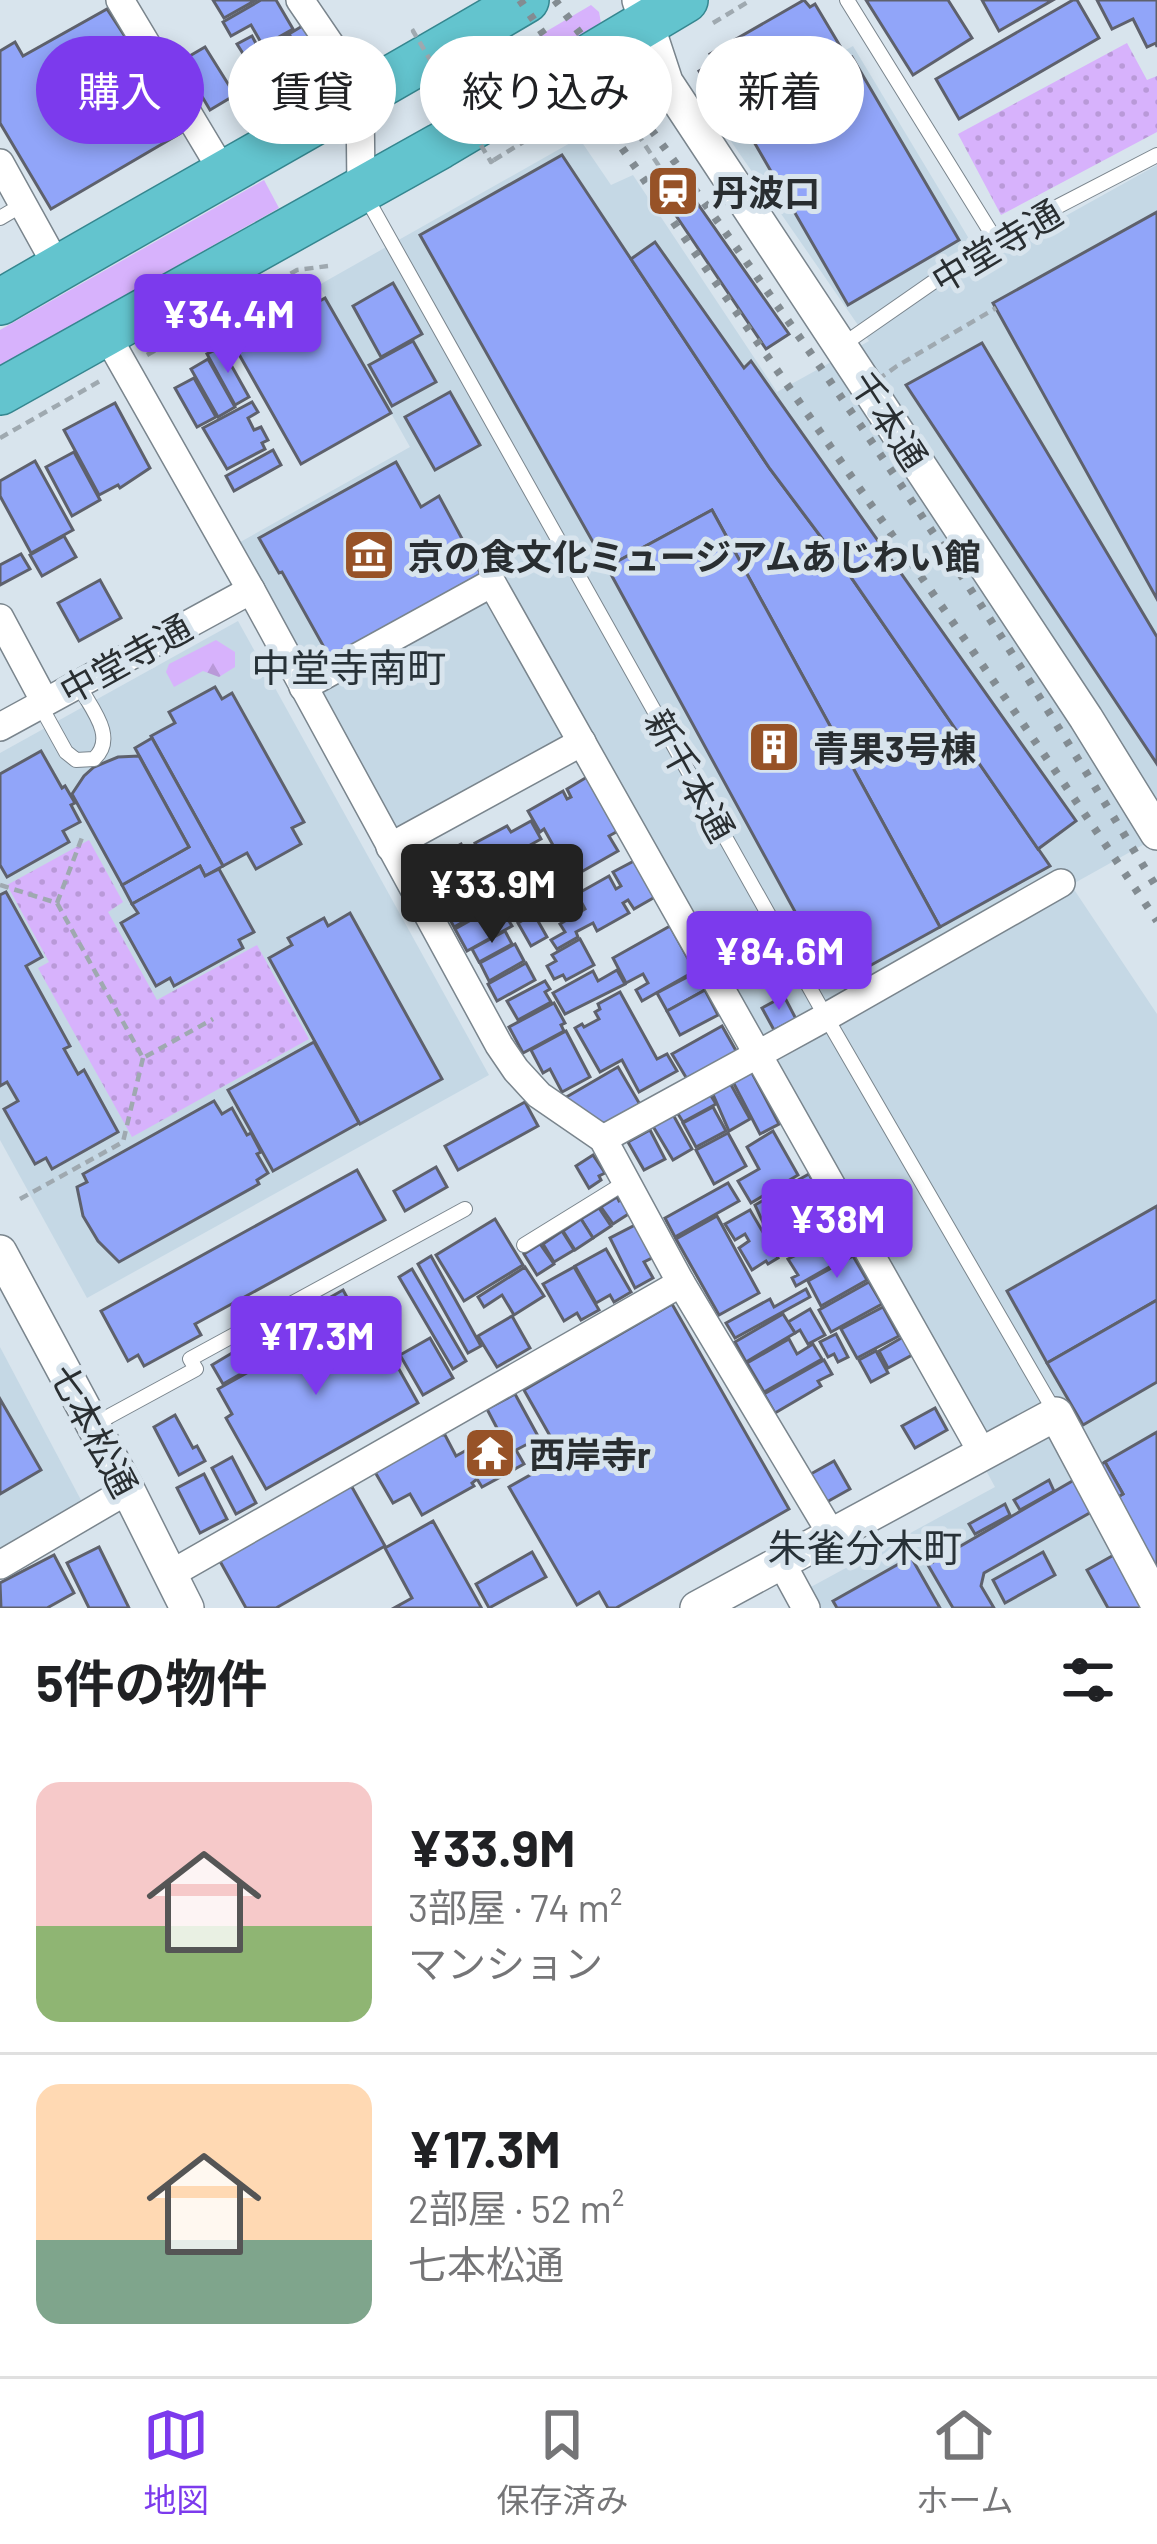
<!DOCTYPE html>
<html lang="ja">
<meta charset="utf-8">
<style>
:root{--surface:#fff;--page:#f6f6f6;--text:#202124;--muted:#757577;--line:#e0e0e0;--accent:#7c3aed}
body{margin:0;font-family:Barlow,"Noto Sans JP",sans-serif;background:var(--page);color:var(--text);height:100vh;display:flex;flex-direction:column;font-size:45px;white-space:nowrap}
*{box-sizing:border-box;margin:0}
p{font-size:39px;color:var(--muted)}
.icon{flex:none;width:66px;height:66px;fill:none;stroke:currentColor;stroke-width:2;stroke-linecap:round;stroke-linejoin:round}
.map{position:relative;height:1608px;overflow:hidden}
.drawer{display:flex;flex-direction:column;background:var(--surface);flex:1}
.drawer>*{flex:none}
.guide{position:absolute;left:36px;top:36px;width:1086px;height:108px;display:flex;gap:24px}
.price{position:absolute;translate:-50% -102px;padding:0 27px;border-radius:12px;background:var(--accent);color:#fff;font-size:39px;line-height:78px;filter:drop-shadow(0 3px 6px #0008)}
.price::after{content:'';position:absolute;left:50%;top:72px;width:36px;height:27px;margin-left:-18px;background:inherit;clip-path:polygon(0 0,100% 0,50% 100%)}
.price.current{background:#222;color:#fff}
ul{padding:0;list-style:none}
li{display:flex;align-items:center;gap:36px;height:300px;padding:0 36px}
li+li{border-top:3px solid var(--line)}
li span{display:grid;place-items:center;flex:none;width:336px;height:240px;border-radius:24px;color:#555}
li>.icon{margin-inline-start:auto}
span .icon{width:144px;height:144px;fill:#fffc;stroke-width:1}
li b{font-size:51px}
h2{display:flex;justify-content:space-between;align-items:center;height:144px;padding:0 36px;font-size:51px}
.tag{padding:0 42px;border-radius:54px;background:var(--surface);box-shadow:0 6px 18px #0003;font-size:42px;line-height:108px}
.tag.current{background:var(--accent);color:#fff}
.tabs{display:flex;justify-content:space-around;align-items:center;height:168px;border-top:3px solid var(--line);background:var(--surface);font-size:33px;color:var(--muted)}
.tabs a{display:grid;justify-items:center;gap:6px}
.tabs .current{color:var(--accent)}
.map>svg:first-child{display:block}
.built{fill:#c5d8e5}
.grass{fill:#d7b2fc}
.forest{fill:url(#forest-firs)}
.park{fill:url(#park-dots)}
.building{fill:#91a5f9;stroke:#5e616c;stroke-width:3}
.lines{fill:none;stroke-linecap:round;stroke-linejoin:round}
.service-casing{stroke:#7a858d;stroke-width:16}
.minor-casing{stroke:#7a858d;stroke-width:30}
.tertiary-casing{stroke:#7a858d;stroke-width:36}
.trunk-casing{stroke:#35868f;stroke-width:48}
.path{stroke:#9fa9b0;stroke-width:4.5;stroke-dasharray:9 6;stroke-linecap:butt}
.service{stroke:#fff;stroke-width:14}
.minor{stroke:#fff;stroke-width:27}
.tertiary{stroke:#fff;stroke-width:33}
.trunk{stroke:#63c4ce;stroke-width:45}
.rail{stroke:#838c92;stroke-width:8;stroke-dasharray:6 12;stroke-linecap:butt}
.path-bridge{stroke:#9fa9b0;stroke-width:4.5;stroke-dasharray:9 6;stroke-linecap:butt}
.labels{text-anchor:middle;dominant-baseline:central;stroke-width:10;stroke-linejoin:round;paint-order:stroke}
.poi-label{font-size:36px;font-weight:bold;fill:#292e31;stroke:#d8e4ed;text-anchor:start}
.street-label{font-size:36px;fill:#292e31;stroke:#d8e4ed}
.neighbourhood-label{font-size:39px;fill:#273137;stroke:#d8e4ed}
</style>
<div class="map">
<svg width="1157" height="1608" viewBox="0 0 1157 1608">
<defs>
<pattern id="forest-firs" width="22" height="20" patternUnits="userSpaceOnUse" patternTransform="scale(3)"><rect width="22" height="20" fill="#d7b2fc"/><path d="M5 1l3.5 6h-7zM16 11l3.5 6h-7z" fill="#b999d8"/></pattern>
<pattern id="park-dots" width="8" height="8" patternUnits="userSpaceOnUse" patternTransform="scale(3)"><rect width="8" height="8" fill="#d7b2fc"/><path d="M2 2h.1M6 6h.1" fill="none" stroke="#b999d8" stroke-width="1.8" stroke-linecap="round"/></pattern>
</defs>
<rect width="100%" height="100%" fill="#d8e4ed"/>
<g class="built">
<path d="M853,46L983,262L1157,165V837L1071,885L1157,1014V1608H819L809,1588L995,1487L585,730L392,834L235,545L410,447L319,285L579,138L611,185L633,175L777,392L869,341L717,121Z"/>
<path d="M238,621L489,1075L87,1298L0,1140V753Z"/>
<path d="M0,1347L82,1502L0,1551Z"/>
</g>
<g class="grass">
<path d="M591,5L599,12L601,23L437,120L427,102Z"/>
<path d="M264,180L279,208L0,366V330Z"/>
</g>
<path class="forest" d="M216,640L235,652V667L219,677L203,671L174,687L166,672L169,664Z"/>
<g class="park">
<path d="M1127,43L1147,80L1157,76V132L1001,215L958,134Z"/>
<path d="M89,840L123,902L108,912L157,1000L257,945L309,1039L132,1137L38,968L49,962L7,885Z"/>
</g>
<g class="building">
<path d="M213,0H256L224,18Z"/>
<path d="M261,0H276L293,29L263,46L251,25L231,36L223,22Z"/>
<path d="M804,0L810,7L815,4L840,46L816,60L806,43L737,83L746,98L723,111L699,71L715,62L710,54Z"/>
<path d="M866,0H948L972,38L913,75Z"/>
<path d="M982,0H1053L999,31Z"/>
<path d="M1073,0H1077L1099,38L959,119L936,79Z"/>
<path d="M1097,0H1157V47L1156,43L1147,47L1133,19L1112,29Z"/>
<path d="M107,9L186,130L51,209L0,123V51L15,42L23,56Z"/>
<path d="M304,25L322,57L307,65L289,34Z"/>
<path d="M288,34L305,66L290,74L273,42Z"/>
<path d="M252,36L274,77L262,84L237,44Z"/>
<path d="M272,44L289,75L277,81L260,50Z"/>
<path d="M205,47L235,95L210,110L181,61Z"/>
<path d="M852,57L959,240L848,305L742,121Z"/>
<path d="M562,155L770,469L848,573L1050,866L940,927L712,510L607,567L420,235Z"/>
<path d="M674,170L789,334L766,349L654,183Z"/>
<path d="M1157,212V599L993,303Z"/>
<path d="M655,242L744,368L751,361L1076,821L1038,849L848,573L770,469L631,259Z"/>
<path d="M393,283L422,334L381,357L353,306Z"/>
<path d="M325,298L391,413L301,464L236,349Z"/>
<path d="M413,341L436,382L392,406L369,365Z"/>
<path d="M982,343L1157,637V764L906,385Z"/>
<path d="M221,347L249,397L235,405L207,354Z"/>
<path d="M208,359L235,407L218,417L191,369Z"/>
<path d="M194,378L216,417L197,427L175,388Z"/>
<path d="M450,392L480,445L435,470L405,417Z"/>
<path d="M252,402L258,412L248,418L254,430L261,427L268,440L262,443L265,449L227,469L203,428Z"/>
<path d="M115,403L150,468L120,488L118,485L99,495L64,430Z"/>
<path d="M273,450L281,465L234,491L226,476Z"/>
<path d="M74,452L100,500L72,516L46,467Z"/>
<path d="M35,461L73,530L31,553L0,496V481Z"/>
<path d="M396,462L421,507L439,496L481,574L330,658L282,572L279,573L259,538Z"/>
<path d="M712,510L940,927L835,985L607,567Z"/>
<path d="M64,536L76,557L42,576L30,555Z"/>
<path d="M21,554L30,569L0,585V565Z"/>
<path d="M100,580L121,618L79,641L58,603Z"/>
<path d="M215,687L222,699L232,693L304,822L292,828L301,844L256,869L247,853L223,866L151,736L175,723L169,712Z"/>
<path d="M152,738L223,866L205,876L200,866L132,904L122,885L189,847L135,748Z"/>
<path d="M41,751L62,788L65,786L75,803L71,805L80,822L63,831L69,842L7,877L0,865V774Z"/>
<path d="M139,756L189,847L122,885L72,794L84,776L94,767L118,757Z"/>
<path d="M587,777L618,831L609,836L618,851L546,892L534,870L559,856L544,829L540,832L528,811L563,791L567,799L571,797L567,789Z"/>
<path d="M531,821L541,839L489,868L475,843L507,826L511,832Z"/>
<path d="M461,844L468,858L472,856L480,871L437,895L422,866Z"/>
<path d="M511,859L521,877L501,888L491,870Z"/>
<path d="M634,861L655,897L634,909L628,900L623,903L629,913L597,931L593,923L576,932L578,937L557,949L551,940L565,932L560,924L585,909L577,894L609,876L616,889L621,886L613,872Z"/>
<path d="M200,866L205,876L219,869L254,932L239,940L243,948L174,986L170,978L156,986L121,923L138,913L132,904Z"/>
<path d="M479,875L495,904L454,927L438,897Z"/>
<path d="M517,885L529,908L516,915L504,893Z"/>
<path d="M6,892L42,957L26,966L70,1046L64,1049L78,1074L84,1070L118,1132L52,1169L46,1158L35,1164L4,1109L18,1101L7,1082L0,1086V895Z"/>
<path d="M496,906L499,913L503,911L512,926L467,951L455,929Z"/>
<path d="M350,913L442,1079L360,1124L269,958L292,945L288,938L324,918L328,926Z"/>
<path d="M534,914L547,937L531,946L518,923Z"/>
<path d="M670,926L695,971L642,1001L636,990L648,983L643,974L626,983L613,958Z"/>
<path d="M505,931L512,944L479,962L472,949Z"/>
<path d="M580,939L594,965L566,980L563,975L554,979L547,966L556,961L552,955Z"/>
<path d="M515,944L524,961L489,981L480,963Z"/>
<path d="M526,963L535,980L497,1001L488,984Z"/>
<path d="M617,970L625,984L565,1014L553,993L593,971L598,981Z"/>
<path d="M695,973L705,990L667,1011L657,993Z"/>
<path d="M545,981L550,989L545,992L551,1002L518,1020L507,1001Z"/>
<path d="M705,990L718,1015L680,1035L667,1011Z"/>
<path d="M620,992L657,1059L667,1054L677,1071L639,1092L622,1060L600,1072L575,1028L582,1024L584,1027L599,1019L595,1012L600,1009L598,1004Z"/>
<path d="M784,996L796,1019L774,1030L762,1008Z"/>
<path d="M554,1003L565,1023L561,1025L564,1031L523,1053L509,1027Z"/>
<path d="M722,1026L739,1056L690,1084L672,1054Z"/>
<path d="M566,1031L590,1077L562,1092L550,1069L543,1073L531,1050Z"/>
<path d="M314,1042L359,1123L273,1171L228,1090Z"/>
<path d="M618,1067L642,1108L609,1127L563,1099Z"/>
<path d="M751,1071L779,1124L760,1134L732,1080Z"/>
<path d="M730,1083L750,1119L729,1131L712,1092Z"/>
<path d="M708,1091L716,1104L683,1122L675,1109Z"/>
<path d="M214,1101L222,1114L232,1108L247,1135L251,1133L261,1152L257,1154L268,1173L257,1180L259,1184L119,1262L98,1241L83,1216L77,1187L87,1182L83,1174Z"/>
<path d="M525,1102L538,1126L458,1170L445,1146Z"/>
<path d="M713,1107L726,1131L696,1147L683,1123Z"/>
<path d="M671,1111L692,1149L673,1160L651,1123Z"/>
<path d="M650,1130L665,1159L644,1170L628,1142Z"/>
<path d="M773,1131L798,1175L751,1203L738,1181L759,1169L747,1147Z"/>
<path d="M728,1133L746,1166L714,1184L696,1150Z"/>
<path d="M593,1155L605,1173L599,1176L601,1180L589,1188L576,1166Z"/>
<path d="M436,1167L447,1187L405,1211L394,1191Z"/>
<path d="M357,1170L385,1220L195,1324L201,1335L144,1366L138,1355L128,1361L101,1311Z"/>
<path d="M809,1174L829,1211L792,1232L771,1195Z"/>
<path d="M728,1183L739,1201L675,1237L665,1218Z"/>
<path d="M617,1197L619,1201L624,1198L633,1211L613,1224L601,1207Z"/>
<path d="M769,1197L791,1235L820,1218L830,1236L840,1230L854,1253L796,1286L792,1278L798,1275L788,1259L794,1256L783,1236L772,1242L755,1205Z"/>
<path d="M1157,1206V1300L1047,1363L1007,1291Z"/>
<path d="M599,1208L611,1226L593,1238L581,1219Z"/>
<path d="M750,1210L778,1258L768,1264L766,1261L752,1270L739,1248L749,1241L745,1234L735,1240L725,1224Z"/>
<path d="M717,1216L759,1293L719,1315L676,1239Z"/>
<path d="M495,1219L523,1265L464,1301L436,1255Z"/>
<path d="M581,1219L593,1238L575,1250L563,1231Z"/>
<path d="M639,1223L656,1256L644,1262L653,1278L635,1288L610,1238Z"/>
<path d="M562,1231L574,1250L554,1262L543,1244Z"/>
<path d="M540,1244L554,1264L537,1275L524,1254Z"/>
<path d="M606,1249L631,1292L614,1302L610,1295L596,1303L575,1266Z"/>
<path d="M431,1256L481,1346L468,1353L418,1264Z"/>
<path d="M853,1256L867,1280L821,1306L808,1281Z"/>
<path d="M525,1267L544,1296L514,1315L502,1295L484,1307L478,1297Z"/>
<path d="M574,1267L599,1310L581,1320L577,1313L564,1321L543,1284Z"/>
<path d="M412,1269L466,1361L453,1369L399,1277Z"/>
<path d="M869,1282L882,1304L831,1332L819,1310Z"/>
<path d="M806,1289L810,1297L735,1338L726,1323L770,1299L774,1307Z"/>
<path d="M343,1290L354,1310L319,1330L308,1310Z"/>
<path d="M1157,1300V1382L1083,1425L1047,1363Z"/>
<path d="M672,1304L789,1509L616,1608H608L599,1592L577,1605L509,1487L562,1457L524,1390Z"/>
<path d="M364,1307L418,1403L266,1489L226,1418L232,1414L218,1389Z"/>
<path d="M883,1307L899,1336L857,1358L841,1329Z"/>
<path d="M810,1309L825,1335L808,1344L800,1330L795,1333L788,1322Z"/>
<path d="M783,1314L795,1333L746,1362L735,1342Z"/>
<path d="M512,1316L530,1348L497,1367L478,1336Z"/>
<path d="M295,1318L306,1337L270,1358L258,1339Z"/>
<path d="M836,1334L848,1357L838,1362L834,1354L828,1357L820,1342Z"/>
<path d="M903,1337L912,1355L888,1368L879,1351Z"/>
<path d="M430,1338L453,1378L423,1395L400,1355Z"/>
<path d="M789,1339L797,1354L813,1344L822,1359L764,1392L747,1363Z"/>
<path d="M247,1344L258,1364L223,1384L212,1365Z"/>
<path d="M876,1351L888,1373L871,1382L859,1360Z"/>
<path d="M824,1360L832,1374L818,1381L821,1386L775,1413L764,1394Z"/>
<path d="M515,1394L539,1438L516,1450L524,1464L482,1487L477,1479L472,1483L474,1486L422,1515L410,1494L393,1503L375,1472L440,1435H445L456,1456L499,1432L487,1409Z"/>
<path d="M0,1399L41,1470L0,1494Z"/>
<path d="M935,1408L947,1430L915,1448L902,1426Z"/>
<path d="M175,1415L193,1448L197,1446L205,1461L179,1475L154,1427Z"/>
<path d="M1157,1432V1571L1116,1498L1123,1494L1105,1462Z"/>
<path d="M232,1457L256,1503L236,1514L212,1468Z"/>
<path d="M834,1461L850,1489L825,1503L809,1475Z"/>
<path d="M1105,1462L1123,1494L984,1573L981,1586L994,1608H953L928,1565Z"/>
<path d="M204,1474L227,1519L200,1533L177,1488Z"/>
<path d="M348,1480L385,1546L276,1608H246L216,1554Z"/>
<path d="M1049,1480L1054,1491L1020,1510L1014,1500Z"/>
<path d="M1005,1504L1010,1515L975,1534L969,1524Z"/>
<path d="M433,1521L481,1607L479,1608H394L412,1598L385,1548Z"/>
<path d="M99,1547L129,1608H89L67,1563Z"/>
<path d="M1121,1551L1153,1608H1108L1087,1570Z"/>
<path d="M532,1552L546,1577L489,1608L476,1584Z"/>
<path d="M1043,1552L1055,1575L1005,1603L993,1580Z"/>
<path d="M54,1555L74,1593L47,1608H1L0,1583Z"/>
<path d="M911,1557L940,1608H837L833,1601Z"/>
</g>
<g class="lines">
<g class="service-casing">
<g id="service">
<path d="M847,0L995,239"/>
<path d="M366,197L826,1017L1056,1414"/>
<path d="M0,218L22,205"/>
<path d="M841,346L995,239L1157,155"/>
<path d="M40,705L66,752L76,760L94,759C118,737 90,707 78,684"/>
<path d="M524,1245L626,1182"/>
<path d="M93,1425L196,1369L190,1359L465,1209"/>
</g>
</g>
<g class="minor-casing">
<g id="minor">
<path d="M120,0L223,172"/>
<path d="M300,0L330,44L360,97L361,189"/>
<path d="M0,163L58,268"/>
<path d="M106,334L251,590L499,1045L516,1070L539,1095L603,1139L681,1283L832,1535"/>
<path d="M0,618L45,702"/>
<path d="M303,687L492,583L983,1454"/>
<path d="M0,727L251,590"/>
<path d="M390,847L582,742"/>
<path d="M603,1139L826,1017L1061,883"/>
<path d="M781,1562L806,1608"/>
<path d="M0,1565L128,1490"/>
<path d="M169,1575L681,1283"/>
</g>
</g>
<g class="tertiary-casing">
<g id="tertiary">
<path d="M639,0L666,82L1086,718L1157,833"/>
<path d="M0,1252L128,1490L187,1608"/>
<path d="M697,1608L1056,1414L1157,1603"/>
</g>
</g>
<g class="trunk-casing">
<g id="trunk">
<path d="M0,302C175,200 352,103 526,0"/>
<path d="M0,392L440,146L685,0"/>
</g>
</g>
<g class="path">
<path d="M713,23L751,0"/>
<path d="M612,96L661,169"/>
<path d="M494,160L528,139"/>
<path d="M247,305L251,311"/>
<path d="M147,355L297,270L328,266"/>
<path d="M0,438L100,381"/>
<path d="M0,885L57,903L143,1058L213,1019"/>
<path d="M57,903L83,835"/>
<path d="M20,1199L123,1142L143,1058"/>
</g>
<use href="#service" class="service"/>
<use href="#minor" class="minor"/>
<use href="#tertiary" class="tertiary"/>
<use href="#trunk" class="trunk"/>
<g class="rail">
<path d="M520,0C731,308 949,611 1157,921"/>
<path d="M555,0C699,191 837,387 969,587C1034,686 1095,787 1157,888"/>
</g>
<g class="path-bridge">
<path d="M415,30L413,31L491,162L494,160"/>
<path d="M853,397L897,366L996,308"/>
</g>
</g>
<defs>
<g id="station-square" transform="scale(2.7)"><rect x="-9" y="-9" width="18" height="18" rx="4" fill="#975227" stroke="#d8e4ed"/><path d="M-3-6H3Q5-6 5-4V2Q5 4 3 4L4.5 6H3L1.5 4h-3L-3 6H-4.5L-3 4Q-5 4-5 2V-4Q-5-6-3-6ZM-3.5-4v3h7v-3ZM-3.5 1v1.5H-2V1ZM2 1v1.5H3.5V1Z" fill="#fff"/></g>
<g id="museum-square" transform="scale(2.7)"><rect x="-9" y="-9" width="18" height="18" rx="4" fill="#975227" stroke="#d8e4ed"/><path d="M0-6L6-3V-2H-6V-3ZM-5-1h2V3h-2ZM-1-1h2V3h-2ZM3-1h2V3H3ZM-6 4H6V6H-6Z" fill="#fff"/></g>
<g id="building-square" transform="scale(2.7)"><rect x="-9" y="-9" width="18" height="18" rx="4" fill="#975227" stroke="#d8e4ed"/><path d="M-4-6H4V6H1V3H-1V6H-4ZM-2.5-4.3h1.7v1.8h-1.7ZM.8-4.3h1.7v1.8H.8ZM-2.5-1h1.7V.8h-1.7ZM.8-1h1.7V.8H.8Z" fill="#fff"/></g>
<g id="temple-square" transform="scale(2.7)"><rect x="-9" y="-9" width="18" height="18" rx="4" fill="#975227" stroke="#d8e4ed"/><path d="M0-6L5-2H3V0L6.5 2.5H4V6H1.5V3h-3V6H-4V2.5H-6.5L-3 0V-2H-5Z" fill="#fff"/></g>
</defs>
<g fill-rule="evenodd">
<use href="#station-square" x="673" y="191"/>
<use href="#museum-square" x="369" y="555"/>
<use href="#building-square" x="774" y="747"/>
<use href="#temple-square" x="490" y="1453"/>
</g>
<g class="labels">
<g class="poi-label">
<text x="712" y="191">丹波口</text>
<text x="408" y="555">京の食文化ミュージアムあじわい館</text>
<text x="813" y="747">青果3号棟</text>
<text x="529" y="1453">西岸寺r</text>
</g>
<g class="street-label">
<text transform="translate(996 245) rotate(-31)">中堂寺通</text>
<text transform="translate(890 420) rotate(57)">千本通</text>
<text transform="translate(125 658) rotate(-29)">中堂寺通</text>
<text transform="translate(691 775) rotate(61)">新千本通</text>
<text transform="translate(95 1430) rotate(62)">七本松通</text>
</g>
<g class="neighbourhood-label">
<text x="349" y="666">中堂寺南町</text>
<text x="865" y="1546">朱雀分木町</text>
</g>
</g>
</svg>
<b class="price" style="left:228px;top:376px">¥34.4M</b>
<b class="price current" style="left:492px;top:946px">¥33.9M</b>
<b class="price" style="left:779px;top:1013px">¥84.6M</b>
<b class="price" style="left:837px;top:1281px">¥38M</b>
<b class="price" style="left:316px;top:1398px">¥17.3M</b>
<div class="guide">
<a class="tag current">購入</a>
<a class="tag">賃貸</a>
<a class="tag">絞り込み</a>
<a class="tag">新着</a>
</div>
</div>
<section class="drawer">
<h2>5件の物件<svg class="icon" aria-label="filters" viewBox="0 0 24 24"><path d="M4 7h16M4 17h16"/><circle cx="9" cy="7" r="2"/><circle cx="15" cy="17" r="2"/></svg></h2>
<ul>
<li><span style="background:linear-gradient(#f6c9c9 60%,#8fb573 0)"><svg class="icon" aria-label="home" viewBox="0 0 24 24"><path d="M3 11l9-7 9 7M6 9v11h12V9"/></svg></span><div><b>¥33.9M</b><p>3部屋 · 74 m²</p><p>マンション</p></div></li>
<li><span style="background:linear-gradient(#ffd9b3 65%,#7fa58c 0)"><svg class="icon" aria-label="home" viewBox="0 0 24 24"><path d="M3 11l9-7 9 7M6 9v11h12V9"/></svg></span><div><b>¥17.3M</b><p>2部屋 · 52 m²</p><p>七本松通</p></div></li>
</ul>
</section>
<nav class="tabs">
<a class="current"><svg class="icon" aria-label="map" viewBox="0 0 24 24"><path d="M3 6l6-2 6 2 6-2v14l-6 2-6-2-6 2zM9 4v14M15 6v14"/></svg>地図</a>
<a><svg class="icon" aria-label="saved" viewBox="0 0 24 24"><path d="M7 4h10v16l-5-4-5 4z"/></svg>保存済み</a>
<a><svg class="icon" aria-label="home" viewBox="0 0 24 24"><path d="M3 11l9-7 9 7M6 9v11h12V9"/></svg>ホーム</a>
</nav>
